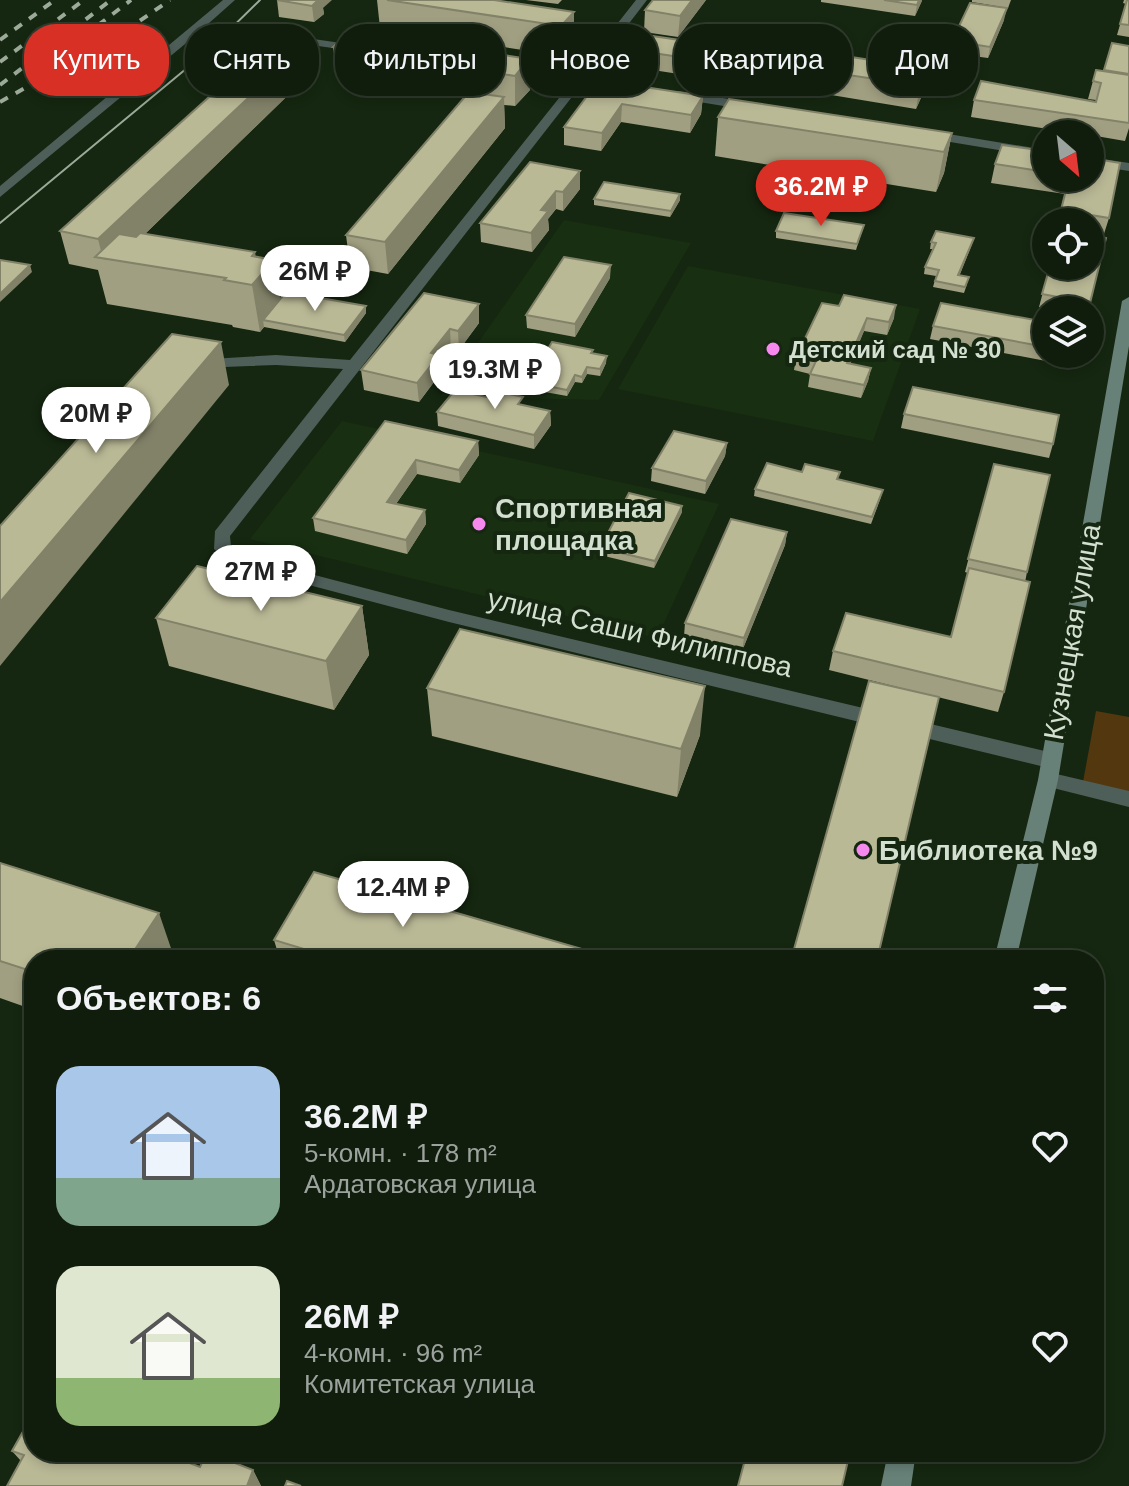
<!DOCTYPE html>
<html lang="ru">
<meta charset="utf-8">
<style>
:root{--surface:#101d0c;--page:#1e2a1a;--text:#f1f3f6;--muted:#9ca29d;--line:#303b2d;--accent:#d93025}
body{margin:0;font-family:Arial,sans-serif;background:var(--page);color:var(--text);height:100vh;display:flex;flex-direction:column;font-size:30px;white-space:nowrap}
*{box-sizing:border-box;margin:0}
p{font-size:26px;color:var(--muted)}
.icon{flex:none;width:44px;height:44px;fill:none;stroke:currentColor;stroke-width:2;stroke-linecap:round;stroke-linejoin:round}
.map{position:relative;flex:1;overflow:hidden}
.sheet{position:absolute;left:24px;top:950px;width:1080px;height:512px;display:flex;flex-direction:column;background:var(--surface);border-radius:32px;box-shadow:0 4px 12px #0003,0 0 0 2px var(--line)}
.sheet>*{flex:none}
.top-card{position:absolute;left:24px;top:24px;width:1082px;height:72px;display:flex;gap:16px}
.needle{width:52px;rotate:152deg}
.controls{position:absolute;left:1032px;top:120px;display:grid;gap:16px}
.controls a{display:grid;place-items:center;width:72px;height:72px;border-radius:50%;background:var(--surface);box-shadow:0 4px 12px #0003,0 0 0 2px var(--line);font-size:40px}
.price{position:absolute;translate:-50% -68px;padding:0 18px;border-radius:28px;background:#fff;color:#222;font-size:26px;line-height:52px;filter:drop-shadow(0 2px 4px #0008)}
.price::after{content:'';position:absolute;left:50%;top:48px;width:24px;height:18px;margin-left:-12px;background:inherit;clip-path:polygon(0 0,100% 0,50% 100%)}
.price.selected{background:var(--accent);color:#fff}
ul{padding:0;list-style:none}
li{display:flex;align-items:center;gap:24px;height:200px;padding:0 32px}
li span{display:grid;place-items:center;flex:none;width:224px;height:160px;border-radius:24px;color:#555}
li>.icon{margin-inline-start:auto}
span .icon{width:96px;height:96px;fill:#fffc;stroke-width:1}
li b{font-size:34px}
h2{display:flex;justify-content:space-between;align-items:center;height:96px;padding:0 32px;font-size:34px}
.chip{padding:0 28px;border-radius:32px;background:var(--surface);box-shadow:0 4px 12px #0003,0 0 0 2px var(--line);font-size:28px;line-height:72px}
.chip.selected{background:var(--accent);color:#fff}
.map>svg:first-child{display:block}
.built{fill:#182f12}
.green{fill:#53370f}
.lines{fill:none;stroke-linecap:round;stroke-linejoin:round}
.street{fill:#4e5e59;fill-rule:evenodd}
.secondary{fill:#678178;fill-rule:evenodd}
.tram{stroke:#9caa99;stroke-width:2}
.rail{stroke:#9caa99;stroke-width:4;stroke-dasharray:9 9;stroke-linecap:butt}
.wall{fill:#a09f81}
.shaded-wall{fill:#828269}
.building{fill:#bab996;stroke:#828269;stroke-width:2}
.poi-dot{fill:#f589ee;stroke:#152710;stroke-width:3}
.labels{text-anchor:middle;dominant-baseline:central;stroke-width:8;stroke-linejoin:round;paint-order:stroke}
.far-poi-label{font-size:24px;font-weight:bold;fill:#d3dfd0;stroke:#152710;text-anchor:start}
.poi-label{font-size:28px;font-weight:bold;fill:#d3dfd0;stroke:#152710;text-anchor:start}
.street-label{font-size:28px;fill:#d3dfd0;stroke:#152710}
</style>
<div class="map">
<svg width="1129" height="1486" viewBox="0 0 1129 1486">
<rect width="100%" height="100%" fill="#152710"/>
<g class="built">
<path d="M564,220L691,243L599,400L441,396Z"/>
<path d="M688,266L920,309L873,441L618,389Z"/>
<path d="M342,421L719,504L657,638L250,539Z"/>
</g>
<path class="green" d="M1096,711L1129,717V793L1083,782Z"/>
<g class="lines">
<g class="street">
<path d="M223,0H235L208,24L362,46L368,49L362,52L202,30L0,197V186Z"/>
<path d="M636,0H647L587,78L627,84V90L582,84L230,536L231,547L245,557L449,610L1049,752L1056,755L1059,760L1056,765L1049,768L449,622L233,565L214,549L215,531L343,369L276,365L199,368L194,366V360L276,355L350,360L571,83L505,73L501,71V67L576,76Z"/>
<path d="M679,91L754,103L760,107L754,111L675,98V92Z"/>
<path d="M924,130L1046,150V158L920,137L918,134Z"/>
<path d="M1090,157L1129,163V171L1090,165Z"/>
<path d="M1048,772L1129,791V807L1041,785L1038,780L1041,775Z"/>
</g>
<g class="secondary">
<path d="M1129,297V346L1058,780L1016,960H994L1038,780L1122,301Z"/>
<path d="M888,1452H916L911,1486H881Z"/>
</g>
<path class="tram" d="M0,223L210,49L260,0"/>
<g class="rail">
<path d="M0,40L55,0"/>
<path d="M0,62L84,0"/>
<path d="M41,69L131,0"/>
<path d="M0,85L111,0"/>
<path d="M0,102L122,33L170,0"/>
</g>
</g>
<g class="wall">
<path d="M277,0L323,8L324,14L314,22L279,17Z"/>
<path d="M377,0H494L574,12V41L561,56L380,28Z"/>
<path d="M526,0H562L558,4Z"/>
<path d="M706,0L678,37L644,32L645,10Z"/>
<path d="M821,0H922L915,16L821,2Z"/>
<path d="M972,0H1011L1008,8L972,2Z"/>
<path d="M1124,0H1129V37L1117,35L1126,4L1123,3Z"/>
<path d="M1004,20L988,58L950,53L952,41Z"/>
<path d="M788,35L821,36L816,45L787,41Z"/>
<path d="M1129,46V128L1125,141L1090,135V134H1080L971,117L974,100L1096,101V100L1088,99L1096,70L1103,71Z"/>
<path d="M333,47L529,59L530,90L515,106L504,105L505,128L388,274L350,267L346,235L464,98L337,77Z"/>
<path d="M620,48L775,54L774,71L764,87L620,65Z"/>
<path d="M928,69L924,91L916,109L813,92L816,70Z"/>
<path d="M313,71L145,234L274,260L280,299L366,313L345,342L264,327L260,332L233,327L232,325L107,304L98,270L69,264L60,231Z"/>
<path d="M599,80L703,96L701,114L690,133L621,122L601,151L564,145V127Z"/>
<path d="M718,117L952,133L944,173L936,192L715,156Z"/>
<path d="M1046,151V178H1090L1109,218L1103,237L1090,234V222H1058L1065,194L991,183L995,164Z"/>
<path d="M580,171V189L563,211L556,209L548,219L549,230L532,252L481,242L480,223Z"/>
<path d="M594,199L680,200L670,217L594,205Z"/>
<path d="M864,225L856,250L776,238V231Z"/>
<path d="M1106,238L1088,310H1053L1039,307L1050,266Z"/>
<path d="M931,242L972,244L959,276L967,284L964,293L933,287L936,276L924,274L925,267L933,249H930Z"/>
<path d="M610,278L575,337L527,328L526,315Z"/>
<path d="M822,303L894,318L887,335L864,331L850,364L871,368L868,381L861,398L808,387L810,374L794,370L796,357Z"/>
<path d="M479,304V323L459,350L451,348L439,364L440,374L419,402L364,390L361,370Z"/>
<path d="M1046,322V354H1070L1067,365L930,339L933,326Z"/>
<path d="M593,354L606,363L600,376L587,374L582,383L575,382L567,396L528,389V382Z"/>
<path d="M523,405L550,411L551,425L534,449L438,426L437,412Z"/>
<path d="M904,414L1053,444L1049,458L901,428Z"/>
<path d="M385,421L478,441L479,455L460,483L417,474L396,504L425,510L426,524L407,554L315,531L313,518Z"/>
<path d="M727,443L725,456L705,494L651,481L652,468Z"/>
<path d="M994,464L1027,572L1004,692L998,712L829,670L833,651L951,637L968,573L965,572Z"/>
<path d="M839,480L881,497L871,524L754,496L755,489Z"/>
<path d="M682,512L654,568L600,555V548Z"/>
<path d="M787,532L785,545L742,651L684,636L685,623Z"/>
<path d="M362,606L369,655L334,710L169,666L156,618Z"/>
<path d="M427,688L700,735L677,797L432,736Z"/>
<path d="M0,863L175,959L34,960V1010L0,998Z"/>
<path d="M274,940L599,954V960H280Z"/>
<path d="M12,1451L193,1464L200,1467L253,1470L261,1486H7L21,1461Z"/>
</g>
<g class="shaded-wall">
<path d="M316,0H332L323,8L324,14L314,22L312,6Z"/>
<path d="M692,0H706L678,37L680,16Z"/>
<path d="M919,0H922V1L915,16L917,5Z"/>
<path d="M1007,8L1004,20L988,58L990,47Z"/>
<path d="M574,12V41L561,56V26Z"/>
<path d="M309,41L313,71L117,261L103,259L98,239Z"/>
<path d="M775,54L774,71L764,87L765,70Z"/>
<path d="M529,59L530,90L515,106V76Z"/>
<path d="M928,69L924,91L916,109L920,86Z"/>
<path d="M703,96L701,114L690,133L691,115Z"/>
<path d="M504,97L505,128L388,274L385,242Z"/>
<path d="M622,104L621,122L601,151L602,133Z"/>
<path d="M952,133L944,173L936,192L944,152Z"/>
<path d="M580,171V189L563,211V192Z"/>
<path d="M556,191V209L548,219L549,230L532,252L531,233L541,210Z"/>
<path d="M680,194V200L670,217L671,211Z"/>
<path d="M974,238L972,244L957,282L958,275Z"/>
<path d="M255,252L259,277L274,260L281,306L263,320L264,327L260,332L252,285V256Z"/>
<path d="M30,265L32,272L0,302V294Z"/>
<path d="M611,265L610,278L575,337V324Z"/>
<path d="M479,304V323L459,350L458,331Z"/>
<path d="M896,305L894,318L887,335L889,322Z"/>
<path d="M366,306V313L345,342L344,335Z"/>
<path d="M867,318L864,331L845,376L847,363Z"/>
<path d="M450,329L451,348L439,364L440,374L419,402L417,383L431,353Z"/>
<path d="M221,342L229,385L0,666V602Z"/>
<path d="M607,356L606,363L600,376V369Z"/>
<path d="M587,367V374L582,383V377Z"/>
<path d="M871,368L868,381L861,398L864,385Z"/>
<path d="M575,375V382L567,396V390Z"/>
<path d="M550,411L551,425L534,449V435Z"/>
<path d="M478,441L479,455L460,483L459,470Z"/>
<path d="M727,443L725,456L705,494L706,481Z"/>
<path d="M416,460L417,474L388,515L387,502Z"/>
<path d="M682,506V512L654,568L655,561Z"/>
<path d="M425,510L426,524L407,554L406,540Z"/>
<path d="M787,532L785,545L742,651L744,638Z"/>
<path d="M362,606L369,655L334,710L326,661Z"/>
<path d="M705,686L700,735L677,797L681,749Z"/>
<path d="M159,913L175,960H128Z"/>
<path d="M169,1452H185L194,1466L168,1455Z"/>
<path d="M253,1470L261,1486H246Z"/>
</g>
<g class="building">
<path d="M277,0H318L312,6Z"/>
<path d="M387,0H494L574,12L561,26Z"/>
<path d="M653,0H692L680,16L645,10Z"/>
<path d="M884,0H919L917,5Z"/>
<path d="M1127,0H1129V25L1120,24Z"/>
<path d="M970,3L1007,8L990,47L952,41Z"/>
<path d="M793,26L822,30L817,39L788,35Z"/>
<path d="M350,31L529,59L515,76L333,47Z"/>
<path d="M632,33L775,54L765,70L620,48Z"/>
<path d="M277,36L309,41L98,239L60,231Z"/>
<path d="M1112,43L1129,46V74L1104,70Z"/>
<path d="M826,53L928,69L920,86L816,70Z"/>
<path d="M1096,70L1129,75V123L974,100L981,81L1096,102L1101,83L1093,81Z"/>
<path d="M599,80L703,96L691,115L622,104L602,133L564,127Z"/>
<path d="M469,92L504,97L385,242L346,235Z"/>
<path d="M729,99L952,133L944,152L718,117Z"/>
<path d="M1002,145L1046,151V172L995,164Z"/>
<path d="M1090,158L1120,163L1109,218L1061,210L1069,178H1090Z"/>
<path d="M530,162L580,171L563,192L556,191L541,210L548,211L531,233L480,223Z"/>
<path d="M604,182L680,194L671,211L594,199Z"/>
<path d="M784,213L864,225L857,244L776,231Z"/>
<path d="M936,231L974,238L958,275L969,277L965,287L935,281L939,270L925,267L936,243L931,242Z"/>
<path d="M140,233L255,252L252,256L274,260L252,285L224,280L226,278L95,257L119,234L136,237Z"/>
<path d="M1090,235L1106,238L1090,303L1042,294L1050,266H1090Z"/>
<path d="M564,257L611,265L575,324L526,315Z"/>
<path d="M0,260L30,265L0,294Z"/>
<path d="M286,292L366,306L344,335L263,320Z"/>
<path d="M424,293L479,304L458,331L450,329L431,353L439,355L417,383L361,370Z"/>
<path d="M844,295L896,305L889,322L867,318L847,363L871,368L864,385L810,374L816,361L796,357L822,303L839,306Z"/>
<path d="M941,303L1046,322V347L933,326Z"/>
<path d="M172,334L221,342L0,602V526Z"/>
<path d="M552,342L593,350L591,353L607,356L600,369L587,367L582,377L575,375L567,390L528,382Z"/>
<path d="M913,387L1059,415L1053,444L904,414Z"/>
<path d="M455,390L486,397L491,390L523,397L518,404L550,411L534,435L437,412Z"/>
<path d="M385,421L478,441L459,470L416,460L387,502L425,510L406,540L313,518Z"/>
<path d="M674,431L727,443L706,481L652,468Z"/>
<path d="M767,463L802,472L805,464L840,472L837,479L883,490L872,517L755,489Z"/>
<path d="M994,464L1050,475L1027,572L968,559Z"/>
<path d="M629,493L682,506L655,561L600,548Z"/>
<path d="M731,519L787,532L744,638L685,623Z"/>
<path d="M197,566L362,606L326,661L156,618Z"/>
<path d="M969,568L1030,582L1004,692L833,651L846,613L951,637Z"/>
<path d="M460,629L705,686L681,749L427,688Z"/>
<path d="M869,681L939,697L877,960H791Z"/>
<path d="M0,863L159,913L128,960H34V972L0,961Z"/>
<path d="M314,872L599,954L597,960H340L274,940Z"/>
<path d="M34,1412V1452H169L168,1455L200,1467L207,1452L253,1470L247,1486H7L24,1455L12,1451Z"/>
<path d="M747,1452H850L842,1486H738Z"/>
<path d="M287,1481L301,1486H285Z"/>
</g>
<g class="poi-dot">
<circle cx="773" cy="349" r="8"/>
<circle cx="479" cy="524" r="8"/>
<circle cx="863" cy="850" r="8"/>
</g>
<g class="labels">
<g class="far-poi-label">
<text x="789" y="349">Детский сад № 30</text>
</g>
<g class="poi-label">
<text x="495" y="508">Спортивная<tspan x="495" dy="32">площадка</tspan></text>
<text x="879" y="850">Библиотека №9</text>
</g>
<g class="street-label">
<text transform="translate(1072 632) rotate(-80)">Кузнецкая улица</text>
<text transform="translate(640 633) rotate(13)">улица Саши Филиппова</text>
</g>
</g>
</svg>
<div class="controls">
<a><svg class="needle" viewBox="-14 -14 28 28"><path d="M0-13l5 13h-10z" fill="#e53935"/><path d="M0 13l5-13h-10z" fill="#9ca29d"/></svg></a>
<a><svg class="icon" aria-label="locate" viewBox="0 0 24 24"><circle cx="12" cy="12" r="6"/><path d="M12 2v4M12 18v4M2 12h4M18 12h4"/></svg></a>
<a><svg class="icon" aria-label="layers" viewBox="0 0 24 24"><path d="M12 4l9 5-9 5-9-5zM3 14l9 5 9-5"/></svg></a>
</div>
<b class="price selected" style="left:821px;top:228px">36.2M ₽</b>
<b class="price" style="left:315px;top:313px">26M ₽</b>
<b class="price" style="left:495px;top:411px">19.3M ₽</b>
<b class="price" style="left:96px;top:455px">20M ₽</b>
<b class="price" style="left:261px;top:613px">27M ₽</b>
<b class="price" style="left:403px;top:929px">12.4M ₽</b>
<div class="top-card">
<a class="chip selected">Купить</a>
<a class="chip">Снять</a>
<a class="chip">Фильтры</a>
<a class="chip">Новое</a>
<a class="chip">Квартира</a>
<a class="chip">Дом</a>
</div>
<section class="sheet">
<h2>Объектов: 6<svg class="icon" aria-label="filters" viewBox="0 0 24 24"><path d="M4 7h16M4 17h16"/><circle cx="9" cy="7" r="2"/><circle cx="15" cy="17" r="2"/></svg></h2>
<ul>
<li><span style="background:linear-gradient(#a9c7e8 70%,#7fa58c 0)"><svg class="icon" aria-label="home" viewBox="0 0 24 24"><path d="M3 11l9-7 9 7M6 9v11h12V9"/></svg></span><div><b>36.2M ₽</b><p>5-комн. · 178 m²</p><p>Ардатовская улица</p></div><svg class="icon" aria-label="heart" viewBox="0 0 24 24"><path d="M12 20l-8-8c-3-5 5-10 8-4 3-6 11-1 8 4z"/></svg></li>
<li><span style="background:linear-gradient(#dfe7d0 70%,#8fb573 0)"><svg class="icon" aria-label="home" viewBox="0 0 24 24"><path d="M3 11l9-7 9 7M6 9v11h12V9"/></svg></span><div><b>26M ₽</b><p>4-комн. · 96 m²</p><p>Комитетская улица</p></div><svg class="icon" aria-label="heart" viewBox="0 0 24 24"><path d="M12 20l-8-8c-3-5 5-10 8-4 3-6 11-1 8 4z"/></svg></li>
</ul>
</section>
</div>
